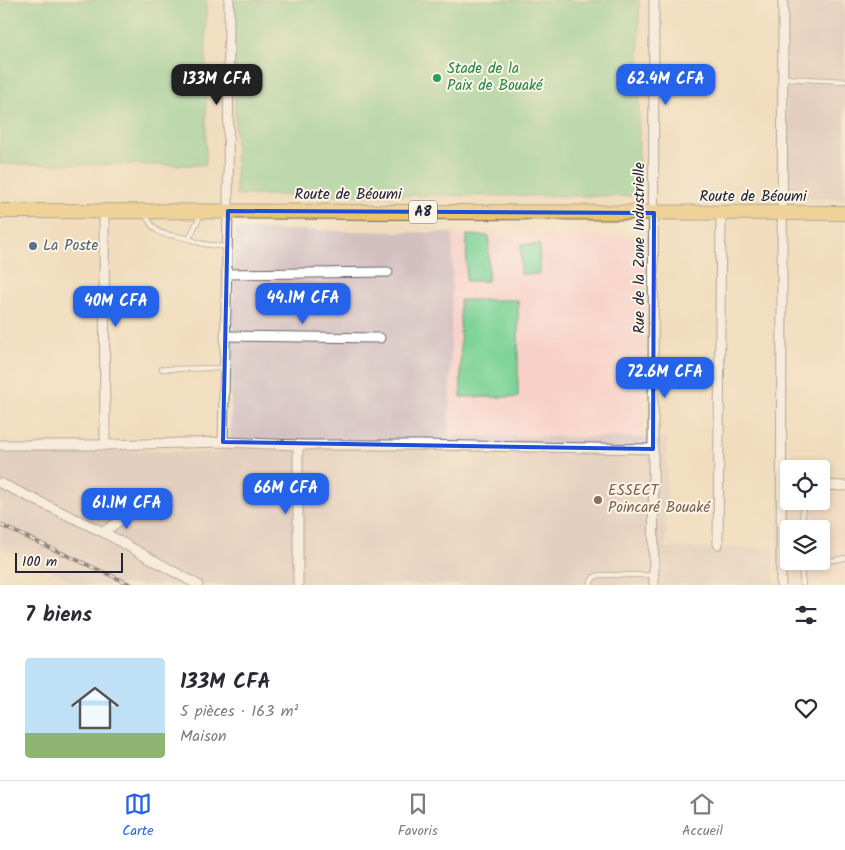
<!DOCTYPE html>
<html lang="fr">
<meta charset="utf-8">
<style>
:root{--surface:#fff;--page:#f2f2f3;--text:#2b2b33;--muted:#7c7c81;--line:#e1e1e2;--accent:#2563eb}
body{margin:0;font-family:Kalam,sans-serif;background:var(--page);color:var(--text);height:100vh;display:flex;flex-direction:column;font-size:19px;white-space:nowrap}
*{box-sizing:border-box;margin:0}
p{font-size:16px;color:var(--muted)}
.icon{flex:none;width:28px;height:28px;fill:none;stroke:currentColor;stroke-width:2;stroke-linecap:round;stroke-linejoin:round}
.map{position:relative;height:585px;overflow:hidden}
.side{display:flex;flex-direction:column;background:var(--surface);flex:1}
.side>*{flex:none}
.buttons{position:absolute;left:780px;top:460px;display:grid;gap:10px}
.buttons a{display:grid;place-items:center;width:50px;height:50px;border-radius:5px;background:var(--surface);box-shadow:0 2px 8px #0003;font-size:25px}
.scale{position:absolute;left:15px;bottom:12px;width:108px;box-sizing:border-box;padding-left:5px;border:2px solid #22223b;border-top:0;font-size:14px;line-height:18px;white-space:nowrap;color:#22223b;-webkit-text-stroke:4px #fcf5e5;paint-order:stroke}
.price{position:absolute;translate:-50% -42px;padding:0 11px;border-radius:10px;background:var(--accent);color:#fff;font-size:16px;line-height:32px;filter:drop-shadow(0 1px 2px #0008)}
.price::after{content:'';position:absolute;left:50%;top:30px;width:15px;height:11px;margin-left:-8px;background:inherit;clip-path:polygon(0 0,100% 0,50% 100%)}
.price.on{background:#222;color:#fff}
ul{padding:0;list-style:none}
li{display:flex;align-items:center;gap:15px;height:125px;padding:0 25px}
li+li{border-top:1px solid var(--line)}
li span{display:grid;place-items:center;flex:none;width:140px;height:100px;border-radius:5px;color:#555}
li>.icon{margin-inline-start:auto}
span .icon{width:60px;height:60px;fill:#fffc;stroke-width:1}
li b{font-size:21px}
h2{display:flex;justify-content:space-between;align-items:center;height:60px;padding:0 25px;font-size:21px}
.tab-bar{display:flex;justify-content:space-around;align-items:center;height:70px;border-top:1px solid var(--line);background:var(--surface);font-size:14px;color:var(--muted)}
.tab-bar a{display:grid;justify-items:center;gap:2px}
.tab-bar .on{color:var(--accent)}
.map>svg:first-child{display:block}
.built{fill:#f7d1c7}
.industrial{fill:#d2bfc0}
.green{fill:#7ed397;stroke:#507a69}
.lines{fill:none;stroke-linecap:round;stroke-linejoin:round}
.service-casing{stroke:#6a6368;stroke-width:6}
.minor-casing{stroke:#6a6368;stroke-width:11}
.primary-casing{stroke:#6a6368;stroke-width:16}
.service{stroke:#fff;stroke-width:4.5}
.minor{stroke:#fff;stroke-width:9}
.primary{stroke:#eac669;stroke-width:14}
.rail-casing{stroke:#22223b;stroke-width:4}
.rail{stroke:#fcf5e5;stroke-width:2;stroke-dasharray:5.5;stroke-linecap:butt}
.marked{fill:none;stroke:#1d4ed8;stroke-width:4;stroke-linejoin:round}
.leisure-dot{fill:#2e9e5b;stroke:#fcf5e5;stroke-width:2}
.service-dot{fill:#5c6f8a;stroke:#fcf5e5;stroke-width:2}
.education-dot{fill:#8d6e63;stroke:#fcf5e5;stroke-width:2}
.labels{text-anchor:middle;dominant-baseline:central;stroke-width:4;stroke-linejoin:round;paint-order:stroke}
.shield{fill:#fcf5e5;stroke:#63616e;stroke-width:1}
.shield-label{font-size:14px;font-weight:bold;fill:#22223b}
.leisure-label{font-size:15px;fill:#27864d;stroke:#fcf5e5;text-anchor:start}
.street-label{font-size:15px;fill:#22223b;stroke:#fcf5e5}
.service-label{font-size:15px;fill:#4e5e75;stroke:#fcf5e5;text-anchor:start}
.education-label{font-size:15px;fill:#785e54;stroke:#fcf5e5;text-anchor:start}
</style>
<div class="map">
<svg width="845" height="585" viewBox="0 0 845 585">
<rect width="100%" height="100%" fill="#fcf5e5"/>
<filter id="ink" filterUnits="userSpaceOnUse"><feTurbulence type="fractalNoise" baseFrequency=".02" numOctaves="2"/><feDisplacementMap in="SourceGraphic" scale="10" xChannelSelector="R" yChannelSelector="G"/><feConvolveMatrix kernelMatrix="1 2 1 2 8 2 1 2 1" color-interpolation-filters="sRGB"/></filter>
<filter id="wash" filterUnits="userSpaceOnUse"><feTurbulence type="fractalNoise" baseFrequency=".0096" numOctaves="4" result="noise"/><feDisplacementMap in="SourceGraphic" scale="20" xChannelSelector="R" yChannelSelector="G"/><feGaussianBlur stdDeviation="1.12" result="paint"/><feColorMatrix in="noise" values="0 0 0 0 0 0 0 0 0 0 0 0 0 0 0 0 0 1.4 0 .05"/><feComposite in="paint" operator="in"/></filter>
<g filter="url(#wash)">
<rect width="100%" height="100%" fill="#f1ddbd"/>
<g class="built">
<path d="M453,233L645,237L643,439L449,436Z"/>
<path d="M821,494H845V585H789V561H821V529H789L790,501H821Z"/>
</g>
<g class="industrial">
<path d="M785,0H845V199H787Z"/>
<path d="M235,229L453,233L449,436L667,438L666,548H774V585H81L0,547V450L216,452L230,447Z"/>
</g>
<g class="green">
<path d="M0,0H206V165L0,164Z"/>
<path d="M234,0H639V196L236,195Z"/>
<path d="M467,235L489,236L488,281H466Z"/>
<path d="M521,244L540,245L539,274H521Z"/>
<path d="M460,300H518V397H461Z"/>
</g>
</g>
<g filter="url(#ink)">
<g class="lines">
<g class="service-casing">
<g id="service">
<path d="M784,78L845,81"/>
<path d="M145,214C159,241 165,231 189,239L201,214"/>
<path d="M189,239L203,244L227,247"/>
<path d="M162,369L225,368"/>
<path d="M802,529L803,501"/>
<path d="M800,561L803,585"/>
<path d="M800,566L845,558"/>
<path d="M590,585L593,578L599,575H654"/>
</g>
</g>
<g class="minor-casing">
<g id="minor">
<path d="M104,211L105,445"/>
<path d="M227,274L388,272"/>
<path d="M225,336L380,338"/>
<path d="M223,442L228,211L229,0"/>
<path d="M0,445H105L223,442L298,445H419L653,449"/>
<path d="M0,483L103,532L198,585"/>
<path d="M821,485L845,486"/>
<path d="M103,532L139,508"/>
<path d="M718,544L721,213"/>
<path d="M298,585V445"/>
<path d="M654,585L653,449L654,0"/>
<path d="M781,585L783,0"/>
</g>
</g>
<g class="primary-casing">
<path id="primary" d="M0,211L845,213"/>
</g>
<use href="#service" class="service"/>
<use href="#minor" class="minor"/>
<use href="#primary" class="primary"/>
<g class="rail-casing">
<path id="rail" d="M0,525L132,585"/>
</g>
<use href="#rail" class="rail"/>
</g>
</g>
<path d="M0 0H845V585H0ZM228,211L654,213L653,449L223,442Z" fill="#f1ddbd" fill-opacity=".55" fill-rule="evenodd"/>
<path class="marked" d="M228,211L654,213L653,449L223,442Z"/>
<circle class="leisure-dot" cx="437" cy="78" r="5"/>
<circle class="service-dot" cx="33" cy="246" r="5"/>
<circle class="education-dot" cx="598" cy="500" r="5"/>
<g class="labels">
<rect class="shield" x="409" y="200.5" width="28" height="23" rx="4"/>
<g class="shield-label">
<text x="423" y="212">A8</text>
</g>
<g class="leisure-label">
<text x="447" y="69">Stade de la<tspan x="447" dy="17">Paix de Bouaké</tspan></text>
</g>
<g class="street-label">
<text x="348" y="195">Route de Béoumi</text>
<text x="753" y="197">Route de Béoumi</text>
<text transform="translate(640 248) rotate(-90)">Rue de la Zone Industrielle</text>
</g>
<g class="service-label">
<text x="43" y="246">La Poste</text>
</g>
<g class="education-label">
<text x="608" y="491">ESSECT<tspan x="608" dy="17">Poincaré Bouaké</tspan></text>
</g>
</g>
</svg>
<div class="buttons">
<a><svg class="icon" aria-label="locate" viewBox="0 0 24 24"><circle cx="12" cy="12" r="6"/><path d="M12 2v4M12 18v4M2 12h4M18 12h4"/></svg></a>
<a><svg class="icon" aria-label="layers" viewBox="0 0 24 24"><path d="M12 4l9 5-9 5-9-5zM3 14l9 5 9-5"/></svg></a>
</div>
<div class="scale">100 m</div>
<b class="price on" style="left:217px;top:106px">133M CFA</b>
<b class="price" style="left:666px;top:106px">62.4M CFA</b>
<b class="price" style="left:303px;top:325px">44.1M CFA</b>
<b class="price" style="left:116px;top:328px">40M CFA</b>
<b class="price" style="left:665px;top:399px">72.6M CFA</b>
<b class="price" style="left:286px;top:515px">66M CFA</b>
<b class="price" style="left:127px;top:530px">61.1M CFA</b>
</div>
<section class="side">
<h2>7 biens<svg class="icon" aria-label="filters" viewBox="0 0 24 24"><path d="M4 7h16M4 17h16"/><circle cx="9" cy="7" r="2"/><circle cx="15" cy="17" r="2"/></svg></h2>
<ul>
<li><span style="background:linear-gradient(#bfe0f5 75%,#8fb573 0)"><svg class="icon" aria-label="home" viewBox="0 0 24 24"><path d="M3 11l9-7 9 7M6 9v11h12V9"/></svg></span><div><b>133M CFA</b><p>5 pièces · 163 m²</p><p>Maison</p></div><svg class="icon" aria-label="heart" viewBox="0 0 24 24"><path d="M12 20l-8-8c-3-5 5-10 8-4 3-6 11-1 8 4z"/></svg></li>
</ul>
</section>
<nav class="tab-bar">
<a class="on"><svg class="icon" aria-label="map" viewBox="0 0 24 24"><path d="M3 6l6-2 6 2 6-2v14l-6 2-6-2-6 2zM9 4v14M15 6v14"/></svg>Carte</a>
<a><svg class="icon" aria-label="saved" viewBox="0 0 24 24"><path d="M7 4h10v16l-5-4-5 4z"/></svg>Favoris</a>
<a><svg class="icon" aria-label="home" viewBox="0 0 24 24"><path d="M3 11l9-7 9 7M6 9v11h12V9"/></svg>Accueil</a>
</nav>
